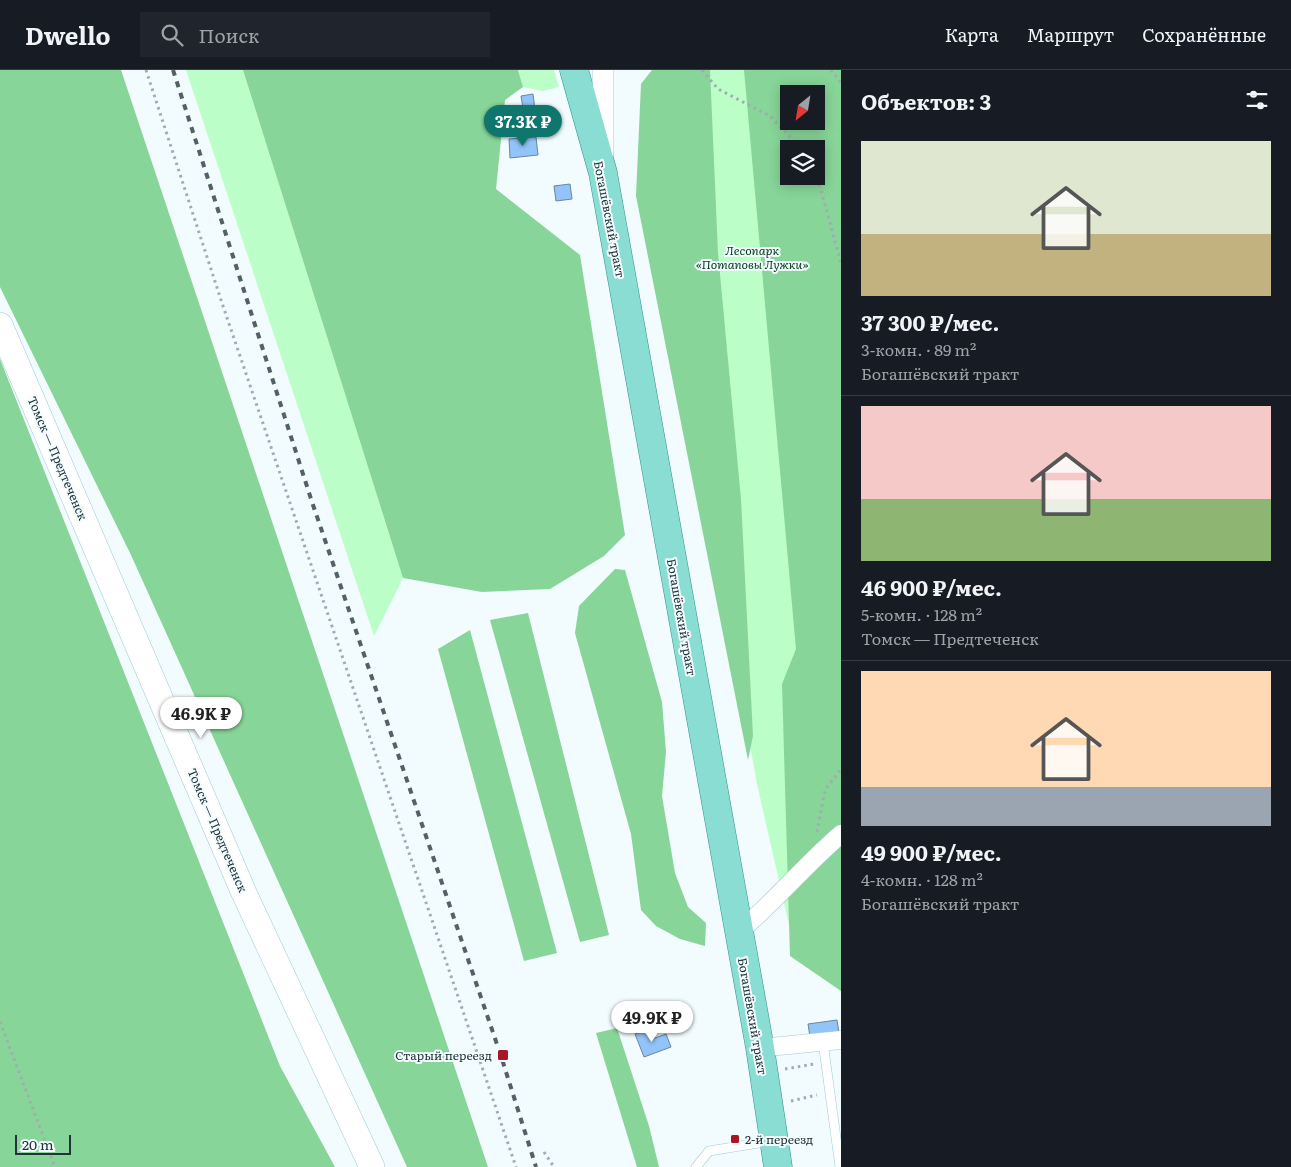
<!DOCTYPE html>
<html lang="ru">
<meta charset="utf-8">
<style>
:root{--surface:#171b24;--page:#20242c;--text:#f1f3f6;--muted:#9ea1a6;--line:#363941;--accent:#0f766e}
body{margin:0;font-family:Literata,serif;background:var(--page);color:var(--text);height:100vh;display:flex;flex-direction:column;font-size:19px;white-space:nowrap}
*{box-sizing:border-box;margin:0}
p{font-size:16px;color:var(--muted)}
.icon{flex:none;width:28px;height:28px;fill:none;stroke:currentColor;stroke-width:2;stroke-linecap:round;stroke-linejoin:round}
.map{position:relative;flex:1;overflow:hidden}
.sheet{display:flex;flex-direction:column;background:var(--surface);width:450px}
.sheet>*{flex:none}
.needle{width:32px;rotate:210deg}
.controls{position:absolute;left:780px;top:15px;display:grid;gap:10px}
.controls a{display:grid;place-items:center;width:45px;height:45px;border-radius:0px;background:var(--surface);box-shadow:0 2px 12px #0003;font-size:25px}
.scale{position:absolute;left:15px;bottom:12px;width:56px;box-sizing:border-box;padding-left:5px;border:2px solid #223439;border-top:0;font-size:14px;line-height:18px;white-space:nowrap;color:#223439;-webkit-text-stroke:4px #f2fbfe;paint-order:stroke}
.price{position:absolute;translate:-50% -42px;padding:0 11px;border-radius:18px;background:#fff;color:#222;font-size:16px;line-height:32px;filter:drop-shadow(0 1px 2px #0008)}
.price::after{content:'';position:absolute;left:50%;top:30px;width:15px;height:11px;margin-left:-8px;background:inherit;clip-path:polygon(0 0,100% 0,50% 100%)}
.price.selected{background:var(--accent);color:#fff}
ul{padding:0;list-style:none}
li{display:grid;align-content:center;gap:10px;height:265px;padding:0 20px}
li+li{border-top:1px solid var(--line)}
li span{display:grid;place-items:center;height:155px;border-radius:0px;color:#555}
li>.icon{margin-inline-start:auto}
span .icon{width:90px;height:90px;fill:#fffc;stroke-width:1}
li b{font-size:21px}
h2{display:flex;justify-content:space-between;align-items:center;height:60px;padding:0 20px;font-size:21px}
header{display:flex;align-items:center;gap:30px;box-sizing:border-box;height:70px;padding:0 25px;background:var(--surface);border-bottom:1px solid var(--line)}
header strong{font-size:24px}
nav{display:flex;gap:28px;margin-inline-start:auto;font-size:18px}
.search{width:350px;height:45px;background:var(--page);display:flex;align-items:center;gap:12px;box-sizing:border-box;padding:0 18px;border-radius:0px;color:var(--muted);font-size:19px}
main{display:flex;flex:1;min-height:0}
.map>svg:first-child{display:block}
.green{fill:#bcfec8;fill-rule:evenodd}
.forest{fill:#87d598;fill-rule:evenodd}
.building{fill:#92c4f9;stroke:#6c859f}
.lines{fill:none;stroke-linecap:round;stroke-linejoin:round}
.service-casing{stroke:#9fcad6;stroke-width:10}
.minor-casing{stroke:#9fcad6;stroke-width:19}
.tertiary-casing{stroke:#9fcad6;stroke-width:22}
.secondary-casing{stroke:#9fcad6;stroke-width:26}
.primary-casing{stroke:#32938a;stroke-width:29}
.path{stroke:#a0adb0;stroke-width:3;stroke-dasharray:2.5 4;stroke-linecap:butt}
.service{stroke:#fff;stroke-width:9}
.minor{stroke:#fff;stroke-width:18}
.tertiary{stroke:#fff;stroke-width:21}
.secondary{stroke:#fff;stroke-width:25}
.primary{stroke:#89ddd3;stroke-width:28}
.rail{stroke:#516165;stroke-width:4;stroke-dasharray:6 6;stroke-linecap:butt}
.poi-dot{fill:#ab1625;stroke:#f2fbfe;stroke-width:2}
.labels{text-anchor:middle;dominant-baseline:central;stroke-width:4;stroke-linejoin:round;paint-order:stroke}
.street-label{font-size:12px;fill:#223439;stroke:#f2fbfe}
.park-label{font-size:12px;font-style:italic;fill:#003d17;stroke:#f2fbfe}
.poi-label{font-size:12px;fill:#223439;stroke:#f2fbfe;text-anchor:end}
</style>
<header>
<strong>Dwello</strong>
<div class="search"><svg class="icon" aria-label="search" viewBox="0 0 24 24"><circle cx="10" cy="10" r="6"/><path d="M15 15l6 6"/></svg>Поиск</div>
<nav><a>Карта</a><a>Маршрут</a><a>Сохранённые</a></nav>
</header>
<main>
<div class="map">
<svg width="841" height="1097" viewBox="0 0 841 1097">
<rect width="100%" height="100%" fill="#f2fbfe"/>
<g class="green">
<path d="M186,0H243L403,508L374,566Z"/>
<path d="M518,0H554L559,17L543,21L523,17Z"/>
<path d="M671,0H841L797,890L757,714L645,93ZM789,24H816V51H789ZM789,79H816V106H789Z"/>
</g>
<g class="forest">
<path d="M0,0H121L488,1097H407L131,485L0,217Z"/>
<path d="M243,0H518L523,17L505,30L496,119L580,185L625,465L604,486L550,519L482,522L403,508Z"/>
<path d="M652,0H710L718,183L741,429L753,666L748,690L636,126L641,14Z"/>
<path d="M744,0H841V921L790,886L782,614L796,579ZM789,24H816V51H789ZM789,79H816V106H789Z"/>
<path d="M0,289L280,996L335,1097H0Z"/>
<path d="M615,499L625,500L662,632L666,682L662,726L675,803L688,837L706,853L705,876L680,869L656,856L641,840L631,764L575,563L579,536Z"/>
<path d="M528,543L609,865L580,872L490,550Z"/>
<path d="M470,560L557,883L524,891L438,579Z"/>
<path d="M617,958L649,1056L659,1097H637L596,963Z"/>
</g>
<g class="building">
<path d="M533,24L537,55L526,56L521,26Z"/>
<path d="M536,67L538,85L510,88L509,69Z"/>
<path d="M570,114L572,129L556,131L554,116Z"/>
<path d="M837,950L839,963L810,967L808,954Z"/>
<path d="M651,958L655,968L666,964L671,977L644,987L635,964Z"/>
</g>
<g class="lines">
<g class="service-casing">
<g id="service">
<path d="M823,972L840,1097"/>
<path d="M696,1097L709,1081L771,1071"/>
</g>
</g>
<g class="minor-casing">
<g id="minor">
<path d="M739,862C775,831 805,795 841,764"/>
<path d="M760,978L841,970"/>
</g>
</g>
<g class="tertiary-casing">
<path id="tertiary" d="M603,82V0"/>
</g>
<g class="secondary-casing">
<path id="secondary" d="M0,255L244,823L372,1097"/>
</g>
<g class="primary-casing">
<path id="primary" d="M574,0L603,103L760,978L778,1097"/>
</g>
<g class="path">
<path d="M146,0L223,236L516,1097"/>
<path d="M702,0L718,19L770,46L802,79"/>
<path d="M831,0L841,13"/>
<path d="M816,102L841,193"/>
<path d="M817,762L825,720L841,699"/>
<path d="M0,952L55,1097"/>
<path d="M785,999L814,994"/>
<path d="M791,1031L817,1025"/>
<path d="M544,1082L554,1097"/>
</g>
<use href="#service" class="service"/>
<use href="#minor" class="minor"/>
<use href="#tertiary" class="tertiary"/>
<use href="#secondary" class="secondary"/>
<use href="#primary" class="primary"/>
<path class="rail" d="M173,0L312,432L501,986L536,1097"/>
</g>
<g class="poi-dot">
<rect x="497" y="979" width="12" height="12" rx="2.5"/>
<rect x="730" y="1064" width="10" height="10" rx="2.5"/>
</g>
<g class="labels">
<g class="street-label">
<text transform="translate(610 149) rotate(79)">Богашёвский тракт</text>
<text transform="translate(58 388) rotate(67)">Томск — Предтеченск</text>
<text transform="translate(682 547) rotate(80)">Богашёвский тракт</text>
<text transform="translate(218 760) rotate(67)">Томск — Предтеченск</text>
<text transform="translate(753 946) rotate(80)">Богашёвский тракт</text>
</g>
<g class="park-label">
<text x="752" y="180">Лесопарк<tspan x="752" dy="14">«Потаповы Лужки»</tspan></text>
</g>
<g class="poi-label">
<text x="492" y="985">Старый переезд</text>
<text x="745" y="1069" text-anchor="start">2-й переезд</text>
</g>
</g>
</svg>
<div class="controls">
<a><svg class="needle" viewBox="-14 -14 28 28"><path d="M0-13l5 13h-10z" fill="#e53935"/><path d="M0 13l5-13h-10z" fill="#9ea1a6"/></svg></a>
<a><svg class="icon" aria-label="layers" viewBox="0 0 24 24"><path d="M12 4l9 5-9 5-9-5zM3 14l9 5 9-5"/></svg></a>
</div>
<div class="scale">20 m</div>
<b class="price selected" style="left:523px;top:77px">37.3K ₽</b>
<b class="price" style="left:201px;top:669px">46.9K ₽</b>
<b class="price" style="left:652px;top:973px">49.9K ₽</b>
</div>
<section class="sheet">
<h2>Объектов: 3<svg class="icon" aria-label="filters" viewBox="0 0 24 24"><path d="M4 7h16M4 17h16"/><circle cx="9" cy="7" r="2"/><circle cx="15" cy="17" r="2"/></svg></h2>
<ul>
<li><span style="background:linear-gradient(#dfe7d0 60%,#c2b280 0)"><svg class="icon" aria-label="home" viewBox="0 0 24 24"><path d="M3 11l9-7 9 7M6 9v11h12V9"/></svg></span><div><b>37 300 ₽/мес.</b><p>3-комн. · 89 m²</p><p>Богашёвский тракт</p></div></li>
<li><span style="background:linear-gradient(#f6c9c9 60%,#8fb573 0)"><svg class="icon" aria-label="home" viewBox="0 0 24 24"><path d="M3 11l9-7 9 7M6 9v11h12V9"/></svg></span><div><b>46 900 ₽/мес.</b><p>5-комн. · 128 m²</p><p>Томск — Предтеченск</p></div></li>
<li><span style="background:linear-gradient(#ffd9b3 75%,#9aa5b1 0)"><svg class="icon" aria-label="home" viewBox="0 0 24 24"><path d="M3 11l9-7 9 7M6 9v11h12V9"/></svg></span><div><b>49 900 ₽/мес.</b><p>4-комн. · 128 m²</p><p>Богашёвский тракт</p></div></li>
</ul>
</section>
</main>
